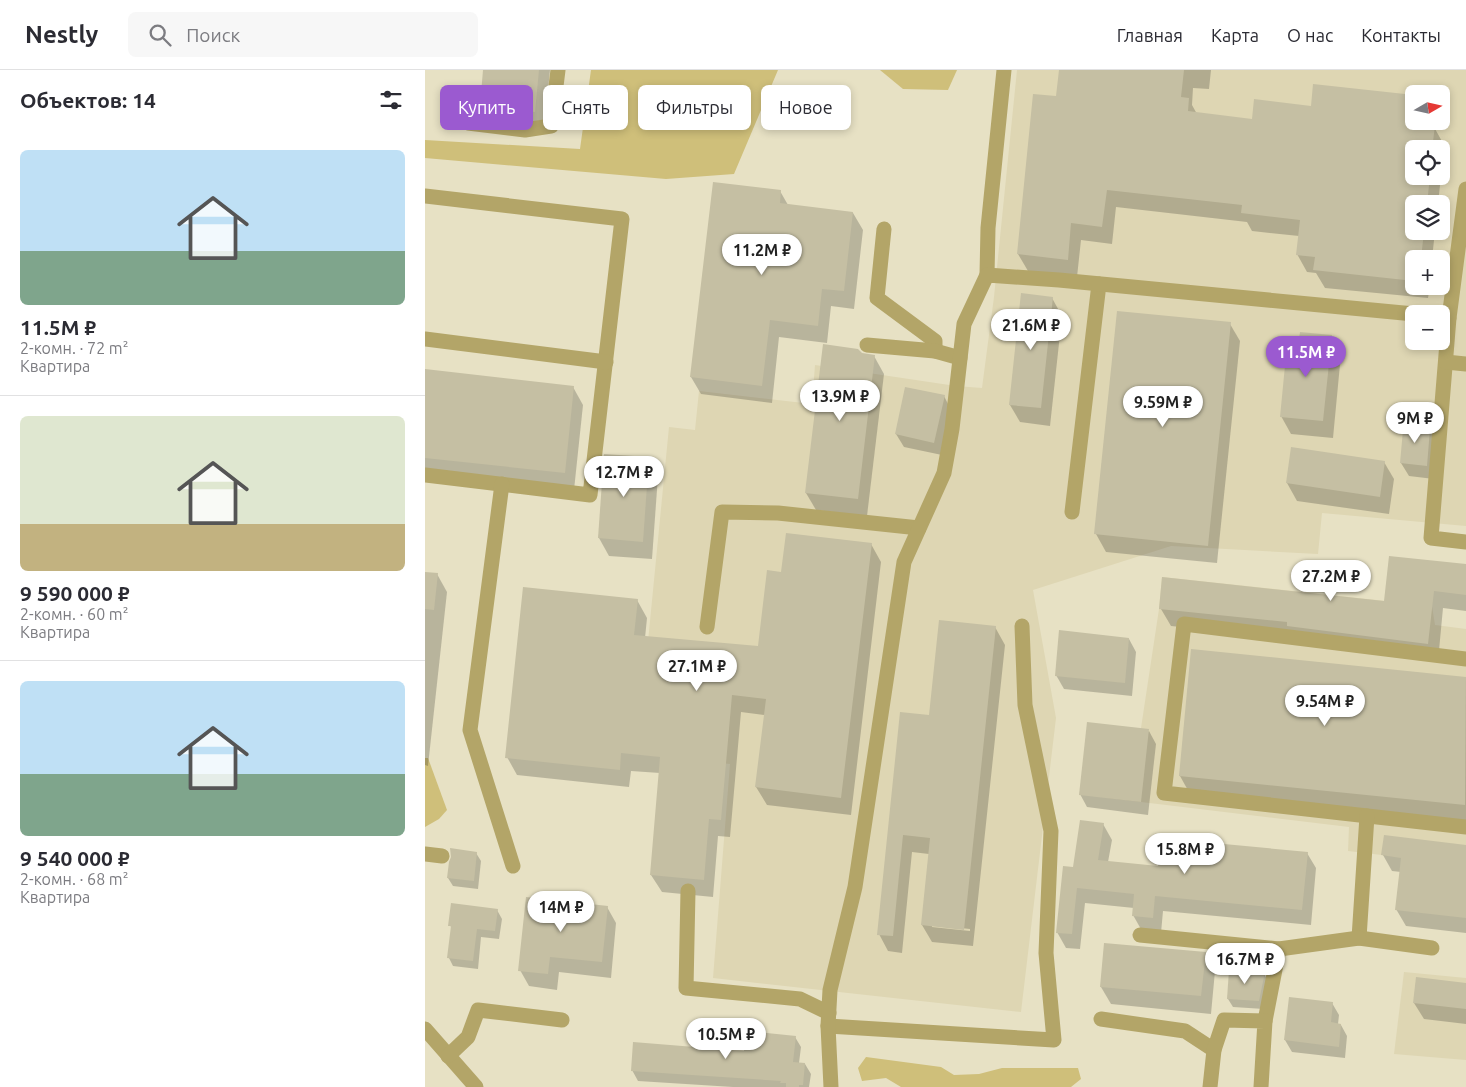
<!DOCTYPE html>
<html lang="ru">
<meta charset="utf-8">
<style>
:root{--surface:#fff;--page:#f7f7f7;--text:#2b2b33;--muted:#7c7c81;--line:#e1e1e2;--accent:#9b5ad0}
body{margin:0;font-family:Ubuntu,sans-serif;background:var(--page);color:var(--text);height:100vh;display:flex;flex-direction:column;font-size:19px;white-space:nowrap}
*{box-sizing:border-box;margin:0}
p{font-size:16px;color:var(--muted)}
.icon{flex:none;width:28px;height:28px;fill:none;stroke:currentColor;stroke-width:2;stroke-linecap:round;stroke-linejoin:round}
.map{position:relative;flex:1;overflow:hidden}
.details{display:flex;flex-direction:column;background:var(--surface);width:425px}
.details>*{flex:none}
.top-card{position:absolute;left:15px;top:15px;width:475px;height:45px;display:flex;gap:10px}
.needle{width:32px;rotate:81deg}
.buttons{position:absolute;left:980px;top:15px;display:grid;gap:10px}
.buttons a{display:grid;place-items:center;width:45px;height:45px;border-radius:8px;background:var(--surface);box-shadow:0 2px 8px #0003;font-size:25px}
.price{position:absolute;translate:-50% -42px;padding:0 11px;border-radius:18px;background:#fff;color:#222;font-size:16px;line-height:32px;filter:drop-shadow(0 1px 2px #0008)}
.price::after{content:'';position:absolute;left:50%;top:30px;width:15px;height:11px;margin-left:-8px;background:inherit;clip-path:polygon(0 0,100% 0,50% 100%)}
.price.current{background:var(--accent);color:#fff}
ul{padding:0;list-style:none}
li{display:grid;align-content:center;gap:10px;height:265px;padding:0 20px}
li+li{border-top:1px solid var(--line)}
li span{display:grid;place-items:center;height:155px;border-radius:8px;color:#555}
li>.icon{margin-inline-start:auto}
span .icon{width:90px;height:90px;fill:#fffc;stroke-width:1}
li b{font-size:21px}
h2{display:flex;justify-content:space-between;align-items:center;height:60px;padding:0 20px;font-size:21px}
.tag{padding:0 18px;border-radius:8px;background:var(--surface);box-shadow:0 2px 8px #0003;font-size:18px;line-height:45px}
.tag.current{background:var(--accent);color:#fff}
header{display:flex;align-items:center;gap:30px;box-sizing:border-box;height:70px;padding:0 25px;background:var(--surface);border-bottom:1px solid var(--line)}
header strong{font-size:24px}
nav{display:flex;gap:28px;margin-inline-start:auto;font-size:18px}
.search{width:350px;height:45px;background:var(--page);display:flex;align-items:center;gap:12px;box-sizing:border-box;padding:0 18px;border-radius:8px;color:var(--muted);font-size:19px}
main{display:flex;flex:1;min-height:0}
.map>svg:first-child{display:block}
.built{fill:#ded6b3;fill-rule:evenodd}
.green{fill:#cfbf7a}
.shadow{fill:#0003;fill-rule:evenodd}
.building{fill:#c5bfa3}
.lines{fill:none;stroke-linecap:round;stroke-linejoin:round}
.minor{stroke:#b3a568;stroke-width:15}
</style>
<header>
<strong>Nestly</strong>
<div class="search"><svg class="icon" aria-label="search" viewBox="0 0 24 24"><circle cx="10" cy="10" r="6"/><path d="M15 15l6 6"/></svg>Поиск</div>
<nav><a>Главная</a><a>Карта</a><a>О нас</a><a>Контакты</a></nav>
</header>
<main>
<section class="details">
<h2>Объектов: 14<svg class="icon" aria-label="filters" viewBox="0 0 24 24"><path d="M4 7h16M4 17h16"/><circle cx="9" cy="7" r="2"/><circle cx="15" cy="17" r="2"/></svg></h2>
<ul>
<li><span style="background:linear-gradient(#bfe0f5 65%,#7fa58c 0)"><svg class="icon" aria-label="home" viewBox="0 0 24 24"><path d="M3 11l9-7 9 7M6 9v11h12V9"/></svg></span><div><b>11.5M ₽</b><p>2-комн. · 72 m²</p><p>Квартира</p></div></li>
<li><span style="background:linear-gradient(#dfe7d0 70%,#c2b280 0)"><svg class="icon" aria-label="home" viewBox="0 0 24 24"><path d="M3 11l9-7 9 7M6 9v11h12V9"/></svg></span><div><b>9 590 000 ₽</b><p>2-комн. · 60 m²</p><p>Квартира</p></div></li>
<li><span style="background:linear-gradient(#bfe0f5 60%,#7fa58c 0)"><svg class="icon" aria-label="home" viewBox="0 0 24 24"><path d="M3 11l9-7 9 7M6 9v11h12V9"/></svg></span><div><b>9 540 000 ₽</b><p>2-комн. · 68 m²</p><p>Квартира</p></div></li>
</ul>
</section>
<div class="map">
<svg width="1041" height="1017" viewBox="0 0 1041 1017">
<rect width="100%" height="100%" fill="#e7e1c4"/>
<g class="built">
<path d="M592,0H1041V456L897,443L893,484L746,476L608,520L631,648L596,942L288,908L305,694L212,684L244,357L270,360L274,321L387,334L390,295L531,316L557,318L569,227ZM989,24H1016V51H989ZM989,79H1016V106H989ZM989,134H1016V161H989ZM989,189H1016V216H989ZM989,244H1016V271H989Z"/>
<path d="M737,507L1007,536L1010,555L1041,559V795L923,781L924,757L683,728L716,658L734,539Z"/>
<path d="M979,902L1041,908V990L969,984Z"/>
</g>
<g class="green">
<path d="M166,0H353L309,104L241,109L0,88V70L155,79Z"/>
<path d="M455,0H532L523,20L478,19Z"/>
<path d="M0,688H3L22,740L14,749L0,757Z"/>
<path d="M441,987L516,997L529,1005L554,1004L577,998H653L656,1009L646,1017H476L461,1008L437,1011L433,998Z"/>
</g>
<g class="shadow">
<path d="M59,0H125L119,59L66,54L56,36Z"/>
<path d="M635,0H786L784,19L768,18L767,35L772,44L828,50L1003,51L1002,57H1009L1019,75L1016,102V79H989V106H1016L1013,134H989V161H1010L1007,189H989V216H1005L1003,228L900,218L891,203L882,202L872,184L874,166L827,161L822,152L691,137L687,174L656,170L652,207L603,201L593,184L632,28Z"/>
<path d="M355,121L363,135L428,143L438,160L429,239L406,236L402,273L354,267L347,333L276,324L266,307Z"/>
<path d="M627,228L637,246L625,356L595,352L585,335Z"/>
<path d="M693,242L805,254L815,271L792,493L681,482L671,464Z"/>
<path d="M906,266L916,284L908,368L866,364L856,346L874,277Z"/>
<path d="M436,284L449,286L459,304L442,446L391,440L381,423Z"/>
<path d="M0,301L148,317L158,335L149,420L0,404Z"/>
<path d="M519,326L526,340L517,385L479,377L471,364Z"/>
<path d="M992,352L996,360H1005L1012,374L1009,409L984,406L976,393Z"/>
<path d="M180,385L223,388L233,406L227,489L184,486L174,468Z"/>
<path d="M959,392L969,409L964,444L872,431L862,413Z"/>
<path d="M446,474L456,492L426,745L342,735L331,717L340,645L316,642L305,767L293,766L288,827L237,822L226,805L235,703L206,701L204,717L92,705L82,687L212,530L222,548L220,568L334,577L358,503Z"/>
<path d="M1041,495V541L1018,538L1013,591L871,569L746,556L736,539L960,532Z"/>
<path d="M0,503L12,504L22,522L3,696L0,695Z"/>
<path d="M570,557L580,575L548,876L507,872L497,855L504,784L487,782L477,883L463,881L454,864L506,646ZM507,855L545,859V861L507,857Z"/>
<path d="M704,569L711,582L707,626L639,619L631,605Z"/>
<path d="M767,580L1041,608V751L765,724L755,706Z"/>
<path d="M724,661L731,674L723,745L662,737L655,724Z"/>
<path d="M678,754L687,770L683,792L734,797L882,783L891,798L886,855L738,841L736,863L717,861L708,845L709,838L660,833L655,879L641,878L632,862L649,798Z"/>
<path d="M1041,776V863L981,856L971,839L976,802L967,801L958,785Z"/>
<path d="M51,783L56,791L53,819L28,816L23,808L28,787Z"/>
<path d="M182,837L191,853L186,908L134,902L132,920L104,916L95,900Z"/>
<path d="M72,840L77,849L74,869L56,867L53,899L28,896L24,888L27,859L25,855Z"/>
<path d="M780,883L790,901L786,944L686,934L676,917Z"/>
<path d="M839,904L844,912L839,939L808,937L803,929Z"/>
<path d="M1041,914V954L999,949L989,933Z"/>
<path d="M907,933L914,945L913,954L916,955L922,966L920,988L867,982L860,970Z"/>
<path d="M370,967L376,977L374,993L380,994L386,1004L384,1017H308L213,1011L207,1000L320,982Z"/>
</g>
<g class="building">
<path d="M58,0H114L110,42L55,36Z"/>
<path d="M634,0H759L756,27L764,28L763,41L827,49L829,29L886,36L888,14L989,25V51H992L991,54L1010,56L1007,79H989V106H1005L1002,134H989V161H999L996,189H989V211L888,200L890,187L871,185L875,150L816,143L817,135L682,120L677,157L646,153L643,190L592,184L608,24L631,26Z"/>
<path d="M288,112L356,120L355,133L428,142L419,221L397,219L393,256L345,250L337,316L265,307Z"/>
<path d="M596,223L628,227L616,338L584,335Z"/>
<path d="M692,241L806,252L783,476L669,464Z"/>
<path d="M875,262L907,265L898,351L855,347L862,275L873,276Z"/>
<path d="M398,274L433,279L437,283L450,285L433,429L380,423Z"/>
<path d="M0,299L149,316L140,403L0,388Z"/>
<path d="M480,317L520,325L509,373L470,364Z"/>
<path d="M979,349L992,350V358L1005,359L1002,396L975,393Z"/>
<path d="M866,377L960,391L955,427L861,413Z"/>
<path d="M179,384L224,387L218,472L173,468Z"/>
<path d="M361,463L447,473L416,728L330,717L341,629L307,625L296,750L284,749L279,810L225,805L235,687L196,683L195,700L80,688L98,517L213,529L209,565L333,576L342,500L356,502Z"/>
<path d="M964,486L1041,494V525L1009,521L1003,574L862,556V552L734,539L737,507L959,531Z"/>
<path d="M0,502L13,503L9,540L0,539Z"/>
<path d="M514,550L571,556L539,860L496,855L505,768L478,765L468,866L452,865L475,642L504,645Z"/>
<path d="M634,560L704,568L700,613L630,606Z"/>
<path d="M766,579L1041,607L1040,735L754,706Z"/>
<path d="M662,652L724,659L716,732L654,725Z"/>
<path d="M655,750L679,753L673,790L733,796L735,768L883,782L877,840L730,826L728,848L707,846L709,824L652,818L647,864L631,863L638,796L648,797Z"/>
<path d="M959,765L1041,775V848L970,840L976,788L956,785Z"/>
<path d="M25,778L52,782L49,811L22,808L24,792L26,787Z"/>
<path d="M101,827L183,836L177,892L125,887L123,904L93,901Z"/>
<path d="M26,833L73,839L70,861L52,859L48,891L22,888L26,856H23Z"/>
<path d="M679,873L781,882L776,926L675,917Z"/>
<path d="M804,900L840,902L834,931L802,929Z"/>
<path d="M991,907L1041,913V939L988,933Z"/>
<path d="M864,927L908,932L906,952L916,954L914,977L859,970Z"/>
<path d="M321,961L371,966L368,992L380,993L378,1015H374V1017H361V1013H355L356,1011L206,1001L208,972L319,981Z"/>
</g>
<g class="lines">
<g class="minor">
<path d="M43,53L100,60L126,56L133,0"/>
<path d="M0,126L197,149L165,425L0,405"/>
<path d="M459,159L452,228L510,271V281"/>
<path d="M562,205L563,158L579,0"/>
<path d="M1016,247L1024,248L1006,468L1041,472"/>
<path d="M1024,248L1041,119"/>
<path d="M0,269L181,292"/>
<path d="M442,275L510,281L535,288"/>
<path d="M1021,292L1041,294"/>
<path d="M77,414L45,660L88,796"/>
<path d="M647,442L674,214"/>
<path d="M282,557L297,442L353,443L494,458"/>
<path d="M1041,589L759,554L739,723L1041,757"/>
<path d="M942,746L934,868L1007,878"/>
<path d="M0,784L17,786"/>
<path d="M263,821L261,918L375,929L404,943"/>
<path d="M715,865L854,879L934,868"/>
<path d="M676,949L760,961L789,980"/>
<path d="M840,951L854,879"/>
<path d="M403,956L629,970L621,883L626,761L600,635L597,556"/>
<path d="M0,959L51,1017"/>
<path d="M23,986L43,967L53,940L137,950"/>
<path d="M406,1017L403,956L405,920L430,817L479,492L519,403L527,359L539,254L562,205L634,210L989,244"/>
<path d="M785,1017L789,980L799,950L840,951L836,1017"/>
</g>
</g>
</svg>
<div class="buttons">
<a><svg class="needle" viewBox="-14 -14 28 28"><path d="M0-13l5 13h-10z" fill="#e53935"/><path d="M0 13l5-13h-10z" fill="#7c7c81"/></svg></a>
<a><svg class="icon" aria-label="locate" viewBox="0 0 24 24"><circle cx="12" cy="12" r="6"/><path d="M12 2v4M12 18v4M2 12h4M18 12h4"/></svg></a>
<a><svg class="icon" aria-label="layers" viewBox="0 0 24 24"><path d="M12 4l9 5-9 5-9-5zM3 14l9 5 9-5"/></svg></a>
<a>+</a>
<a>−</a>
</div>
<b class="price" style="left:337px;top:206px">11.2M ₽</b>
<b class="price" style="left:606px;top:281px">21.6M ₽</b>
<b class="price current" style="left:881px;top:308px">11.5M ₽</b>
<b class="price" style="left:415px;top:352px">13.9M ₽</b>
<b class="price" style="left:738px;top:358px">9.59M ₽</b>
<b class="price" style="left:990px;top:374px">9M ₽</b>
<b class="price" style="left:199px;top:428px">12.7M ₽</b>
<b class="price" style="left:906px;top:532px">27.2M ₽</b>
<b class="price" style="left:272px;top:622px">27.1M ₽</b>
<b class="price" style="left:900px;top:657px">9.54M ₽</b>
<b class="price" style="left:760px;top:805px">15.8M ₽</b>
<b class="price" style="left:136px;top:863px">14M ₽</b>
<b class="price" style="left:820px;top:915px">16.7M ₽</b>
<b class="price" style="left:301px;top:990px">10.5M ₽</b>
<div class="top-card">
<a class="tag current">Купить</a>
<a class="tag">Снять</a>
<a class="tag">Фильтры</a>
<a class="tag">Новое</a>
</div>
</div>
</main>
